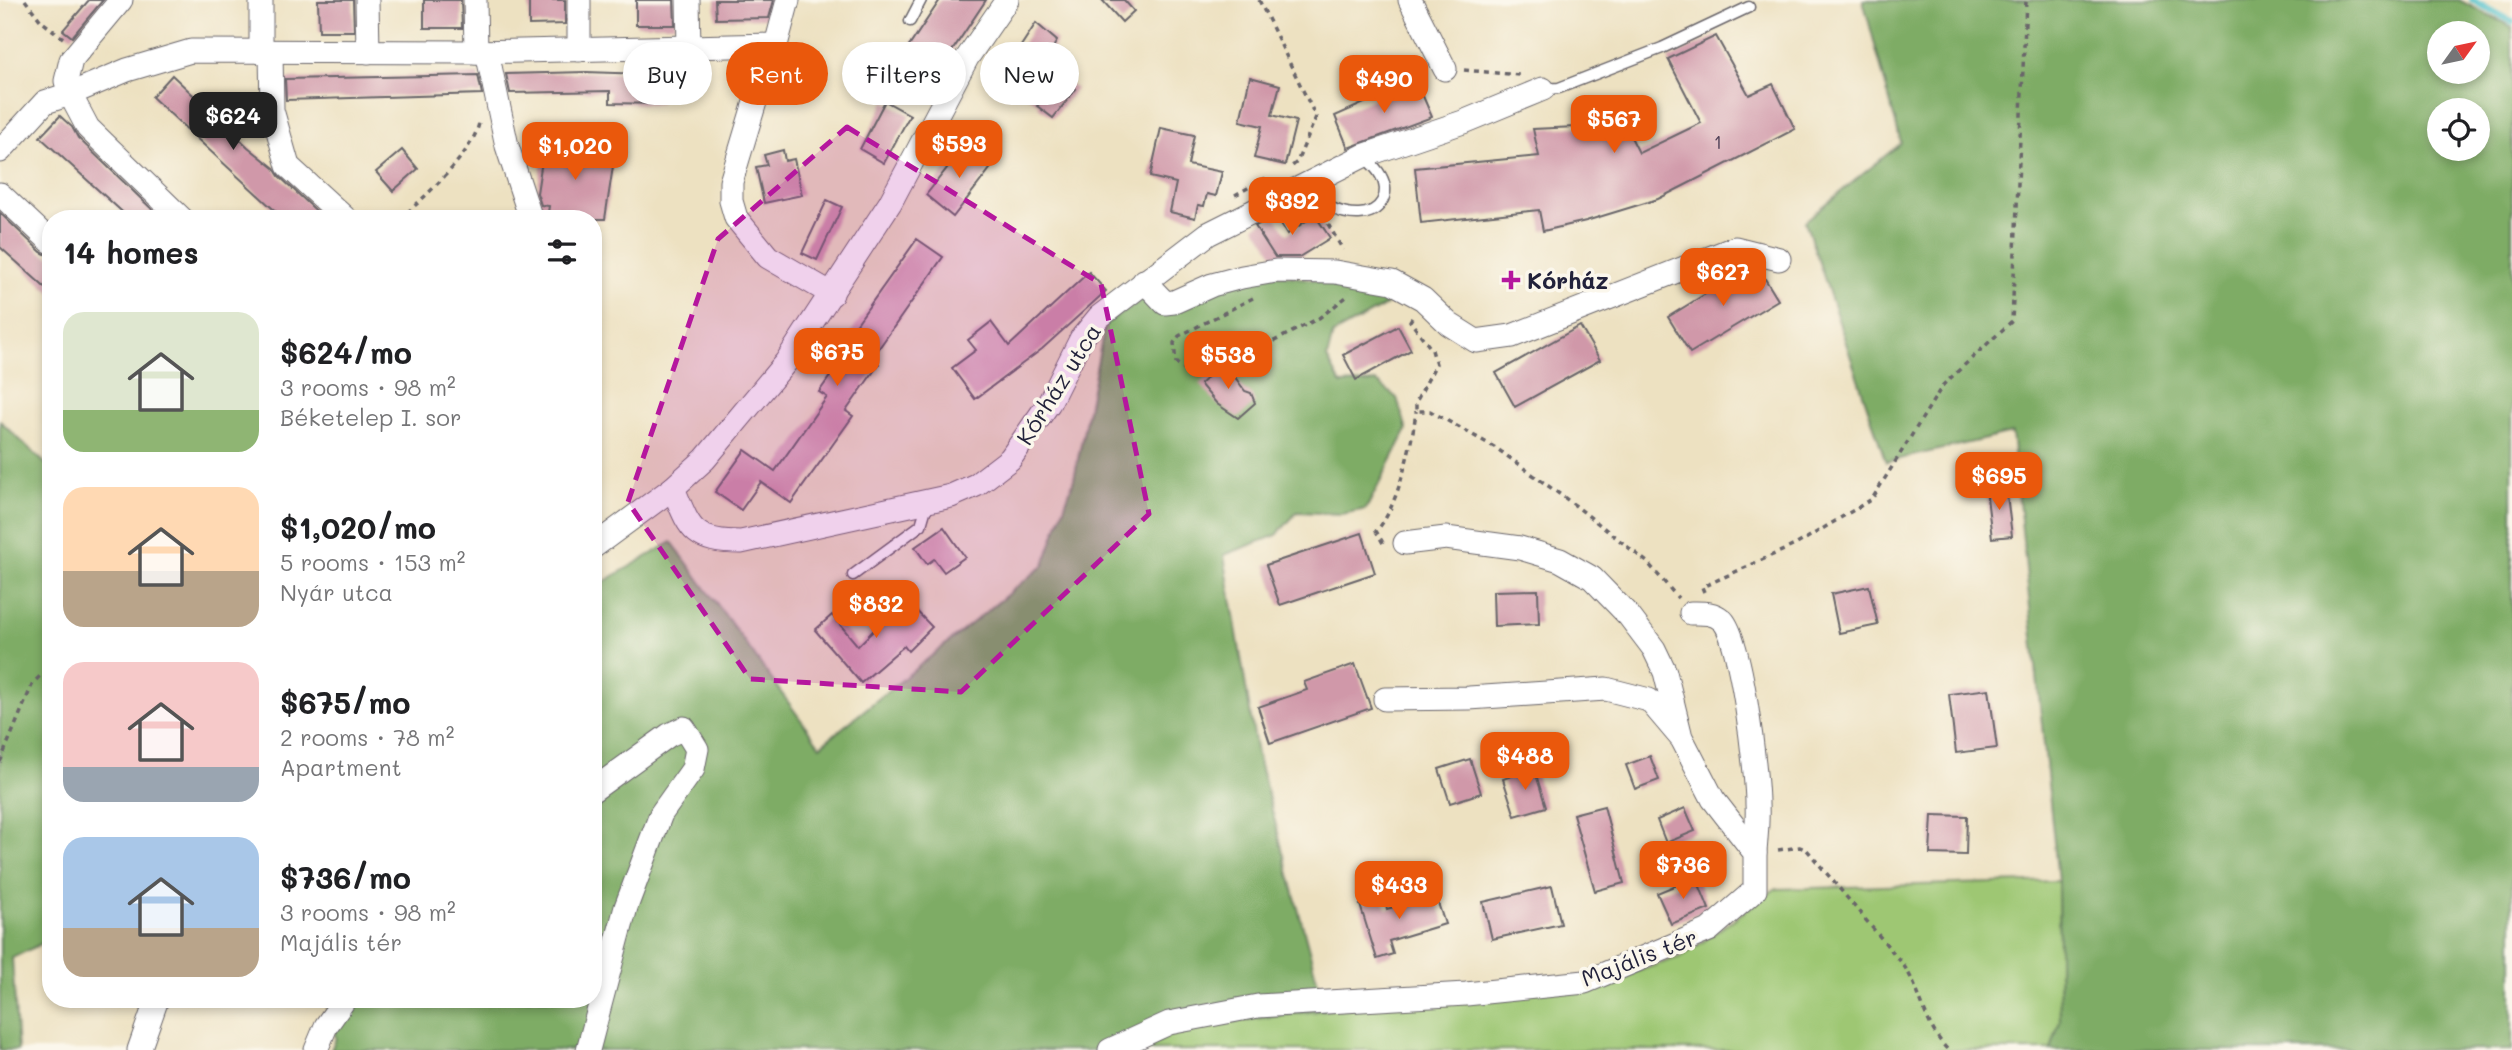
<!DOCTYPE html>
<meta charset="utf-8">
<style>
:root{--surface:#fff;--page:#f6f6f6;--text:#202124;--muted:#757577;--accent:#ea580c}
body{margin:0;font-family:Mali,sans-serif;background:var(--page);color:var(--text);height:100vh;display:flex;flex-direction:column;font-size:26px;white-space:nowrap}
*{box-sizing:border-box;margin:0}
p{font-size:23px;color:var(--muted)}
.icon{flex:none;width:38px;height:38px;fill:none;stroke:currentColor;stroke-width:2;stroke-linecap:round;stroke-linejoin:round}
.map{position:relative;flex:1;overflow:hidden}
.side{position:absolute;left:42px;top:210px;width:560px;height:798px;display:flex;flex-direction:column;background:var(--surface);border-radius:28px;box-shadow:0 4px 10px #0003}
.side>*{flex:none}
.guide{position:absolute;left:623px;top:42px;width:665px;height:63px;display:flex;gap:14px}
.needle{width:46px;rotate:57deg}
.tools{position:absolute;left:2427px;top:21px;display:grid;gap:14px}
.tools a{display:grid;place-items:center;width:63px;height:63px;border-radius:50%;background:var(--surface);box-shadow:0 4px 10px #0003;font-size:35px}
.price{position:absolute;translate:-50% -60px;padding:0 16px;border-radius:14px;background:var(--accent);color:#fff;font-size:23px;line-height:46px;filter:drop-shadow(0 2px 4px #0008)}
.price::after{content:'';position:absolute;left:50%;top:42px;width:21px;height:16px;margin-left:-10px;background:inherit;clip-path:polygon(0 0,100% 0,50% 100%)}
.price.active{background:#222;color:#fff}
ul{padding:0;list-style:none}
li{display:flex;align-items:center;gap:21px;height:175px;padding:0 21px}
li span{display:grid;place-items:center;flex:none;width:196px;height:140px;border-radius:21px;color:#555}
li>.icon{margin-inline-start:auto}
span .icon{width:84px;height:84px;fill:#fffc;stroke-width:1}
li b{font-size:30px}
h2{display:flex;justify-content:space-between;align-items:center;height:84px;padding:0 21px;font-size:30px}
.pill{padding:0 24px;border-radius:32px;background:var(--surface);box-shadow:0 4px 10px #0003;font-size:24px;line-height:63px}
.pill.active{background:var(--accent);color:#fff}
.map>svg:first-child{display:block}
.green{fill:#9ec773;stroke:#607457;stroke-width:2}
.forest{fill:#7eac65;stroke:#506750;stroke-width:2;fill-rule:evenodd}
.lines{fill:none;stroke-linecap:round;stroke-linejoin:round}
.stream{stroke:#55c2cc;stroke-width:6}
.building{fill:#d098a9}
.service-casing{stroke:#69656a;stroke-width:13}
.minor-casing{stroke:#69656a;stroke-width:25}
.path{stroke:#69656a;stroke-width:3.5;stroke-dasharray:5 5;stroke-linecap:butt}
.service{stroke:#fff;stroke-width:10}
.minor{stroke:#fff;stroke-width:23}
.marked{fill:#b5179e;fill-opacity:0.2;stroke:#b5179e;stroke-width:5;stroke-dasharray:14 9;stroke-linejoin:round}
.poi-dot{fill:#b5179e;stroke:#fbf7ec;stroke-width:2.5}
.labels{text-anchor:middle;dominant-baseline:central;stroke-width:7;stroke-linejoin:round;paint-order:stroke}
.number-label{font-size:19px;fill:#4e4056}
.poi-label{font-size:23px;font-weight:bold;fill:#22223b;stroke:#fbf7ec;text-anchor:start}
.street-label{font-size:23px;fill:#22223b;stroke:#fbf7ec}
</style>
<div class="map">
<svg width="2512" height="1050" viewBox="0 0 2512 1050">
<rect width="100%" height="100%" fill="#fbf7ec"/>
<filter id="ink" filterUnits="userSpaceOnUse"><feTurbulence type="fractalNoise" baseFrequency=".0143" numOctaves="2"/><feDisplacementMap in="SourceGraphic" scale="14" xChannelSelector="R" yChannelSelector="G"/><feConvolveMatrix kernelMatrix="1 2 1 2 8 2 1 2 1" color-interpolation-filters="sRGB"/></filter>
<filter id="wash" filterUnits="userSpaceOnUse"><feTurbulence type="fractalNoise" baseFrequency=".00686" numOctaves="4" result="noise"/><feDisplacementMap in="SourceGraphic" scale="28" xChannelSelector="R" yChannelSelector="G"/><feGaussianBlur stdDeviation="1.57" result="paint"/><feColorMatrix in="noise" values="0 0 0 0 0 0 0 0 0 0 0 0 0 0 0 0 0 1.4 0 .05"/><feComposite in="paint" operator="in"/></filter>
<g filter="url(#wash)">
<rect width="100%" height="100%" fill="#ede1c1"/>
<path class="green" d="M2058,881L2060,1021L2051,1050H1144L1182,1028L1325,1010L1605,982L1683,956L1775,889Z"/>
<g class="forest">
<path d="M1863,0H2459L2512,27V1050H2051L2060,1021L2058,881L2012,433L1886,462L1805,221L1901,143ZM2440,33H2478V72H2440ZM2440,110H2478V149H2440Z"/>
<path d="M1268,273L1378,289L1386,305L1333,334L1327,358L1341,384L1377,382L1397,398L1407,430L1366,509L1342,514L1297,512L1277,535L1224,555L1257,754L1325,1010L1182,1028L1144,1050H331L336,1038L325,999H593V588L672,542L820,746L1044,565L1074,479L1105,324L1151,294L1155,298Z"/>
<path d="M0,421L51,469V939L12,958L18,1050H0Z"/>
</g>
<g class="lines">
<path class="stream" d="M2472,0L2512,22"/>
</g>
<g id="blocks">
<g class="building">
<path d="M89,0H103L72,37L63,30Z"/>
<path d="M318,0H353L354,31H319Z"/>
<path d="M424,0H461L462,28H424Z"/>
<path d="M529,0H565V24L529,25Z"/>
<path d="M636,0H674L675,25H636Z"/>
<path d="M715,0H774L769,18L716,19Z"/>
<path d="M940,0H986L932,81L900,60Z"/>
<path d="M1102,0H1124L1134,11L1122,22Z"/>
<path d="M1036,23L1057,41L1043,63L1076,89L1053,118L1037,106L1039,104L1000,78Z"/>
<path d="M1716,36L1749,95L1773,84L1795,129L1658,199L1586,221L1543,231L1539,210L1421,223L1415,168L1539,156L1533,129L1576,127L1619,113L1639,153L1701,123L1668,59Z"/>
<path d="M586,72L644,74V84L660,85V104L610,103V91L510,93L506,74Z"/>
<path d="M172,75L248,147L274,168L279,176L325,219H284L152,97Z"/>
<path d="M478,75L482,94L286,100L285,79Z"/>
<path d="M1250,77L1280,85L1272,115L1296,121L1285,165L1254,158L1262,126L1240,121Z"/>
<path d="M1416,80L1432,117L1348,148L1335,116Z"/>
<path d="M885,101L910,115L884,163L860,149Z"/>
<path d="M60,116L72,127L78,138L162,219H130L40,137Z"/>
<path d="M1161,128L1194,135L1188,165L1222,172L1216,196L1207,194L1204,206L1198,205L1195,218L1170,212L1176,183L1150,177Z"/>
<path d="M545,141L615,153L605,219H547L549,206L541,205L537,193Z"/>
<path d="M966,144L993,165L953,217L926,195Z"/>
<path d="M402,150L418,169L393,191L376,172Z"/>
<path d="M783,150L785,161L794,159L802,195L764,203L756,167L767,165L764,155Z"/>
<path d="M827,200L842,207L817,260L802,253Z"/>
<path d="M0,213L41,252L51,257V293L0,247Z"/>
<path d="M1315,215L1330,238L1299,257H1275L1255,226L1276,216L1287,234Z"/>
<path d="M917,239L943,257L872,358L879,364L846,411L853,416L791,503L761,482L741,510L715,492L745,450L775,471L827,397L819,392L855,341L848,336Z"/>
<path d="M1751,266L1759,269L1778,300L1690,353L1668,317Z"/>
<path d="M1089,272L1106,291L1042,349L975,399L952,368L976,350L968,340L991,322L1009,346Z"/>
<path d="M1398,326L1411,350L1356,380L1343,355Z"/>
<path d="M1580,326L1600,360L1515,407L1496,373Z"/>
<path d="M1224,362L1245,391L1251,393L1255,403L1238,418L1217,404L1200,384Z"/>
<path d="M2006,487L2012,536L1992,538L1986,489Z"/>
<path d="M944,527L965,557L944,572L934,559L927,564L915,547Z"/>
<path d="M1362,533L1375,573L1280,605L1266,565Z"/>
<path d="M1869,586L1878,625L1839,633L1831,594Z"/>
<path d="M1538,590L1539,624L1494,626L1493,591Z"/>
<path d="M905,599L932,627L908,651L904,646L861,683L815,630L832,615L858,646Z"/>
<path d="M1355,664L1371,708L1270,743L1258,707L1307,690L1304,682Z"/>
<path d="M1989,689L1997,748L1956,753L1949,694Z"/>
<path d="M1650,756L1659,780L1635,789L1626,765Z"/>
<path d="M1470,759L1481,793L1450,803L1439,769Z"/>
<path d="M1534,768L1546,807L1515,816L1503,779Z"/>
<path d="M1604,806L1624,883L1595,891L1573,814Z"/>
<path d="M1685,808L1695,831L1666,843L1657,820Z"/>
<path d="M1932,815L1967,816L1966,855L1930,854Z"/>
<path d="M1696,877L1709,909L1671,924L1657,893Z"/>
<path d="M1552,886L1561,924L1492,939L1483,902Z"/>
<path d="M1435,894L1445,924L1389,941L1393,954L1377,959L1360,905L1383,898L1387,909Z"/>
</g>
</g>
</g>
<g filter="url(#ink)">
<use href="#blocks" fill-opacity="0" stroke="#69656a" stroke-width="2"/>
<g class="lines">
<g class="service-casing">
<g id="service">
<path d="M910,21L921,0"/>
<path d="M1543,89L1559,88L1662,48L1749,7"/>
<path d="M1300,189C1318,201 1337,215 1359,214C1381,213 1391,194 1381,176C1377,168 1370,162 1363,156"/>
<path d="M853,575L921,525L928,501"/>
</g>
</g>
<g class="minor-casing">
<g id="minor">
<path d="M121,0L71,60L66,81L70,94L88,128L182,219"/>
<path d="M261,0V52"/>
<path d="M367,0L368,52"/>
<path d="M475,0L476,52"/>
<path d="M579,0V50"/>
<path d="M688,0L689,47"/>
<path d="M788,0L776,45L755,102L731,182V201L736,218L768,257L832,294"/>
<path d="M1410,0L1445,69"/>
<path d="M271,52L272,110L288,166L346,219"/>
<path d="M487,52L507,146L531,219"/>
<path d="M0,151L45,102L70,94L127,70L191,51L476,52L776,45"/>
<path d="M0,194L51,242"/>
<path d="M1144,281L1165,303L1174,302L1212,285L1242,277L1276,271L1335,272L1392,282L1423,299L1449,324L1476,341L1512,336L1735,248L1779,259"/>
<path d="M673,488C690,529 692,542 741,542L951,496L976,485L1010,459L1049,403L1081,339L1099,317L1208,234L1363,156L1463,122L1543,89"/>
<path d="M1405,543L1446,538L1520,548L1560,560L1592,578L1629,616L1654,649L1665,672L1680,733"/>
<path d="M593,547L673,488L705,459L786,362L890,203L967,58L1007,0"/>
<path d="M1691,613C1702,613 1713,612 1722,620C1741,635 1757,775 1757,804C1758,821 1756,837 1755,853"/>
<path d="M139,1050L157,999"/>
<path d="M316,1050L326,1026L345,999"/>
<path d="M588,1050L626,907L661,814L693,769L697,749L684,728L669,735L593,790"/>
<path d="M1110,1050L1169,1023L1258,1006L1466,994L1585,982L1709,930L1755,890V853L1713,799L1682,739L1649,700L1606,689L1469,698L1385,699"/>
</g>
</g>
<g class="path">
<path d="M25,0L41,21L63,38"/>
<path d="M1259,0L1316,117L1297,162L1291,167"/>
<path d="M1464,70L1519,75"/>
<path d="M1235,195L1268,177"/>
<path d="M400,219C424,198 473,153 479,123"/>
<path d="M1328,224L1343,250"/>
<path d="M1253,298L1179,336L1174,343L1176,363L1186,370C1207,366 1205,358 1220,351C1231,347 1242,352 1253,352L1319,318L1349,295"/>
<path d="M1412,318L1410,321L1432,350L1436,364L1416,402V411H1430L1496,448L1576,506L1647,562L1678,598"/>
<path d="M1383,543L1376,531C1397,511 1413,440 1416,411"/>
<path d="M1704,592L1702,587L1797,544L1872,499L1943,385L2012,321L2026,0"/>
<path d="M0,762L33,683L51,665"/>
<path d="M1778,850L1800,847L1807,850L1902,963C1923,992 1921,1021 1948,1050"/>
</g>
<use href="#service" class="service"/>
<use href="#minor" class="minor"/>
</g>
</g>
<path class="marked" d="M847,127L1101,284L1149,514L961,692L750,679L628,502L718,239Z"/>
<path class="poi-dot" d="M1507.5 269.5h7v7h7v7h-7v7h-7v-7h-7v-7h7z"/>
<g class="labels">
<g class="number-label">
<text x="1718" y="141">1</text>
</g>
<g class="poi-label">
<text x="1527" y="280">Kórház</text>
</g>
<g class="street-label">
<text transform="translate(1058 384) rotate(-58)">Kórház utca</text>
<text transform="translate(1639 957) rotate(-21)">Majális tér</text>
</g>
</g>
</svg>
<div class="tools">
<a><svg class="needle" viewBox="-14 -14 28 28"><path d="M0-13l5 13h-10z" fill="#e53935"/><path d="M0 13l5-13h-10z" fill="#757577"/></svg></a>
<a><svg class="icon" aria-label="locate" viewBox="0 0 24 24"><circle cx="12" cy="12" r="6"/><path d="M12 2v4M12 18v4M2 12h4M18 12h4"/></svg></a>
</div>
<b class="price" style="left:1384px;top:115px">$490</b>
<b class="price active" style="left:233px;top:152px">$624</b>
<b class="price" style="left:1614px;top:155px">$567</b>
<b class="price" style="left:959px;top:180px">$593</b>
<b class="price" style="left:575px;top:182px">$1,020</b>
<b class="price" style="left:1292px;top:237px">$392</b>
<b class="price" style="left:1723px;top:308px">$627</b>
<b class="price" style="left:837px;top:388px">$675</b>
<b class="price" style="left:1228px;top:391px">$538</b>
<b class="price" style="left:1999px;top:512px">$695</b>
<b class="price" style="left:876px;top:640px">$832</b>
<b class="price" style="left:1525px;top:792px">$488</b>
<b class="price" style="left:1683px;top:901px">$736</b>
<b class="price" style="left:1399px;top:921px">$433</b>
<div class="guide">
<a class="pill">Buy</a>
<a class="pill active">Rent</a>
<a class="pill">Filters</a>
<a class="pill">New</a>
</div>
<section class="side">
<h2>14 homes<svg class="icon" aria-label="filters" viewBox="0 0 24 24"><path d="M4 7h16M4 17h16"/><circle cx="9" cy="7" r="2"/><circle cx="15" cy="17" r="2"/></svg></h2>
<ul>
<li><span style="background:linear-gradient(#dfe7d0 70%,#8fb573 0)"><svg class="icon" aria-label="home" viewBox="0 0 24 24"><path d="M3 11l9-7 9 7M6 9v11h12V9"/></svg></span><div><b>$624/mo</b><p>3 rooms · 98 m²</p><p>Béketelep I. sor</p></div></li>
<li><span style="background:linear-gradient(#ffd9b3 60%,#b9a48a 0)"><svg class="icon" aria-label="home" viewBox="0 0 24 24"><path d="M3 11l9-7 9 7M6 9v11h12V9"/></svg></span><div><b>$1,020/mo</b><p>5 rooms · 153 m²</p><p>Nyár utca</p></div></li>
<li><span style="background:linear-gradient(#f6c9c9 75%,#9aa5b1 0)"><svg class="icon" aria-label="home" viewBox="0 0 24 24"><path d="M3 11l9-7 9 7M6 9v11h12V9"/></svg></span><div><b>$675/mo</b><p>2 rooms · 78 m²</p><p>Apartment</p></div></li>
<li><span style="background:linear-gradient(#a9c7e8 65%,#b9a48a 0)"><svg class="icon" aria-label="home" viewBox="0 0 24 24"><path d="M3 11l9-7 9 7M6 9v11h12V9"/></svg></span><div><b>$736/mo</b><p>3 rooms · 98 m²</p><p>Majális tér</p></div></li>
</ul>
</section>
</div>
